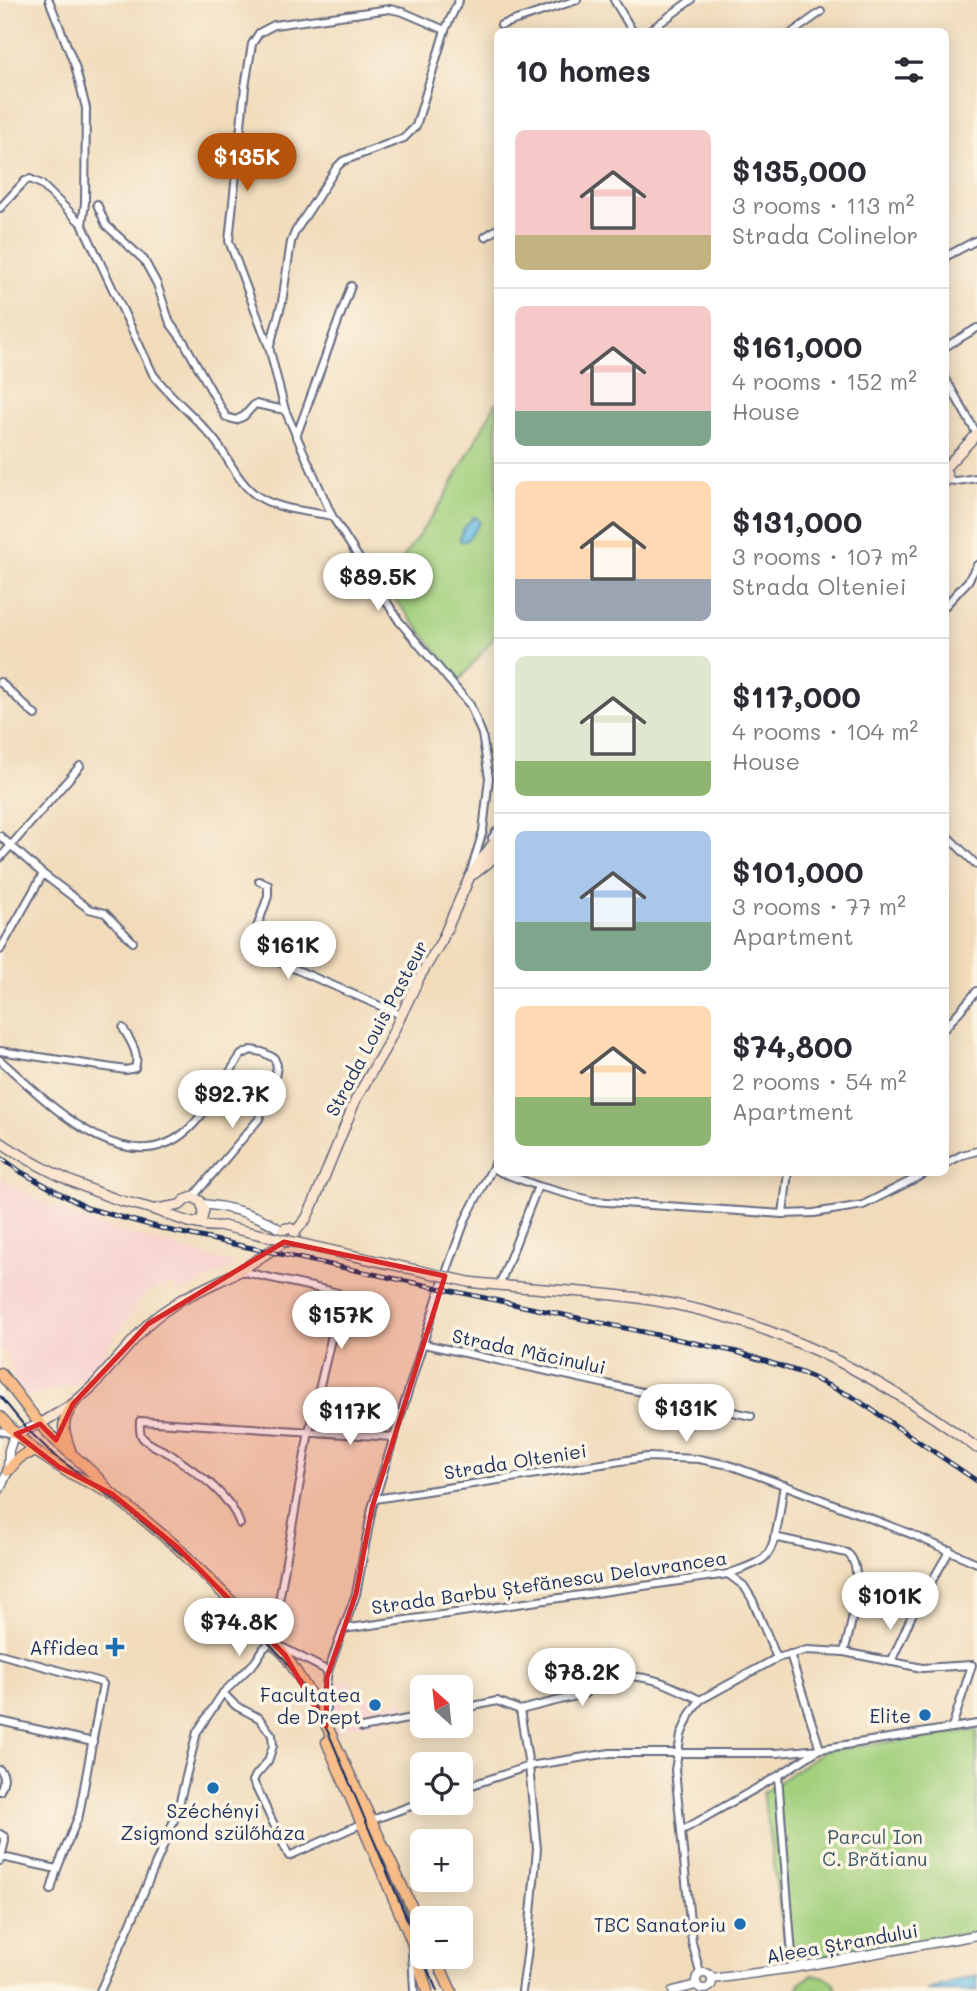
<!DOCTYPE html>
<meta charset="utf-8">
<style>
:root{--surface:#fff;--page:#f2f2f3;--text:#2b2b33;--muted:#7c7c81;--line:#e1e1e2;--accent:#b45309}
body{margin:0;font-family:Mali,sans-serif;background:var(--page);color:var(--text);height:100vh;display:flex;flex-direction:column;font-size:26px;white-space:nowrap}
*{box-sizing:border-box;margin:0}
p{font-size:23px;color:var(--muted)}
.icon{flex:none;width:38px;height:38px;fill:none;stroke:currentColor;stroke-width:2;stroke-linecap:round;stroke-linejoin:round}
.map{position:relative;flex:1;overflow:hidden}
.side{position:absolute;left:494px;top:28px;width:455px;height:1148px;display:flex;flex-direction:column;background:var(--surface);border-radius:10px;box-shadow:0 4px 18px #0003}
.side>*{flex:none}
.needle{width:46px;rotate:333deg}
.fabs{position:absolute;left:410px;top:1675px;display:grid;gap:14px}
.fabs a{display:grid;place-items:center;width:63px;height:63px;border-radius:10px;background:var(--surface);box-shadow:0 4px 18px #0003;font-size:35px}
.price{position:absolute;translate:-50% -60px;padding:0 16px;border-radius:24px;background:#fff;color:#222;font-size:23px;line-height:46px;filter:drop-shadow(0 2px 4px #0008)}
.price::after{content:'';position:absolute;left:50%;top:42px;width:21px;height:16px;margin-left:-10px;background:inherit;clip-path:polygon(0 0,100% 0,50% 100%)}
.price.active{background:var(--accent);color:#fff}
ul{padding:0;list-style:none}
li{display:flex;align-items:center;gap:21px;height:175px;padding:0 21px}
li+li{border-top:2px solid var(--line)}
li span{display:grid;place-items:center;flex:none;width:196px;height:140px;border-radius:10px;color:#555}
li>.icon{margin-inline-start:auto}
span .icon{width:84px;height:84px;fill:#fffc;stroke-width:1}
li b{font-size:30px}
h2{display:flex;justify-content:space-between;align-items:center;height:84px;padding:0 21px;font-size:30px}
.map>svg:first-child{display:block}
.built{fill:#f7d0cf}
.green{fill:#a2d07d;stroke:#5e806e;stroke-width:2}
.water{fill:#6bbee7;stroke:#4376a2;stroke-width:2}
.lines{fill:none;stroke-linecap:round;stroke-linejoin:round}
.minor-casing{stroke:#666b7f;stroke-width:10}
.tertiary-casing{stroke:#666b7f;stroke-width:11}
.secondary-casing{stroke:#666b7f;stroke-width:12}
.primary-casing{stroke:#666b7f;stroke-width:13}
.minor{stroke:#fff;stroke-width:6}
.tertiary{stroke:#fff;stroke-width:8}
.secondary{stroke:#fce5cf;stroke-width:9}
.primary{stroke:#f8bd88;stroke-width:10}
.tram{stroke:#1b2f5e;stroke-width:2}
.rail-casing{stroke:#1b2f5e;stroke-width:5}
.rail{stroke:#fcf5e5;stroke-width:2.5;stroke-dasharray:8;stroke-linecap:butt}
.secondary-bridge-casing{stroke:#666b7f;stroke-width:12;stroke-linecap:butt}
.secondary-bridge{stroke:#fce5cf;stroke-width:9}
.marked{fill:#d62828;fill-opacity:0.2;stroke:#d62828;stroke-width:5;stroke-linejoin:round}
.poi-dot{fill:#1f6fb2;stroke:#fcf5e5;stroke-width:2.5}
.labels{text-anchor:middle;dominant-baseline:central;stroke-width:7;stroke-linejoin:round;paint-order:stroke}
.street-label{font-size:19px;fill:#1b2f5e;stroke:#fcf5e5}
.poi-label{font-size:19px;fill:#1b2f5e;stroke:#fcf5e5;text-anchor:end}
.park-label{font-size:19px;fill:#3d5766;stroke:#fcf5e5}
</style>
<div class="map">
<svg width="977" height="1991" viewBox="0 0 977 1991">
<rect width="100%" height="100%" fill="#fcf5e5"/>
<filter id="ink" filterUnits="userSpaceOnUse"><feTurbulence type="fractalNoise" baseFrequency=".0143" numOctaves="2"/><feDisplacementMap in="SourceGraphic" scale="14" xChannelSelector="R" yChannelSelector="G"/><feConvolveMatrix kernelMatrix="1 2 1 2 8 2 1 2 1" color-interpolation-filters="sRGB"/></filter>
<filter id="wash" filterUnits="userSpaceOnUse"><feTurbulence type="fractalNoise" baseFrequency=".00686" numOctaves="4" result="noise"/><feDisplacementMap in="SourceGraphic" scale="28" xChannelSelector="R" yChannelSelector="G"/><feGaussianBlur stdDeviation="1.57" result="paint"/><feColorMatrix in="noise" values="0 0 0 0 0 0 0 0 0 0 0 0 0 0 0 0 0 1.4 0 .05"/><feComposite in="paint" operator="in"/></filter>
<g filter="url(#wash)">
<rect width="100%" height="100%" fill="#f1dbbb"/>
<g class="built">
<path d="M0,1177L45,1203L92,1223L237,1265L179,1293L172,1284L148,1291L105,1350L110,1354L84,1382L20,1399L9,1357L0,1350Z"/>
<path d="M345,1679L352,1681L350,1701H345L343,1712L363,1709V1699L374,1696V1698L385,1696L387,1705L403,1701L407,1715L348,1727L341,1731L333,1730L329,1719L334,1681H341L340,1683L343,1684Z"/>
</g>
<g class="green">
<path d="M497,401V634L460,680L394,598L411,576L399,564L443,500Z"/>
<path d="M977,1730V1932L788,1965L763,1793L823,1751Z"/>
<path d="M813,1975C825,1975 833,1979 837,1991H796L801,1982Z"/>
</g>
<g class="water">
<path d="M474,517L477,518L480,523L466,541H460C459,532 468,523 474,517Z"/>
<path d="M977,1975V1991H926L970,1977Z"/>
</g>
</g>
<g filter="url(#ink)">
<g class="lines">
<g class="minor-casing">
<g id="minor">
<path d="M49,0L75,66L86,108L85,203L82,224"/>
<path d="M614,0L633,32"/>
<path d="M501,25L577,0"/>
<path d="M445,30L403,12L390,9L274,25L259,33L252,44L245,87L229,241L269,347L285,410L332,516L399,621L470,705L482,734L489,778L483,831L471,871"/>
<path d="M648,32L691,0"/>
<path d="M793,32L821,12"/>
<path d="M97,204L106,225L144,260L157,284L170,323L184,342L226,417L236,420L244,416L255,404L285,410"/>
<path d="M0,208L25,181L30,179L41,184L82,224L153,374C171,399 197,417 216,442C229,459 239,485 259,497C280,510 308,511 332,516"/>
<path d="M485,237L497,229"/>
<path d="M945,257L977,240"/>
<path d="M270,346L282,302L291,242L295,232L337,167L343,161L404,138L416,126L445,30L459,0"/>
<path d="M945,347L977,328"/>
<path d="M945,378L977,434"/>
<path d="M296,437L351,286"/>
<path d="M947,480L956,481L977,478"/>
<path d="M945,606L968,581L977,565"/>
<path d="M0,682L35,715"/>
<path d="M945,834L977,865"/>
<path d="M0,836L43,874L89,909L105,913L133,942"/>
<path d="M492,838L497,831"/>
<path d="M0,858L80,766"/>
<path d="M259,881L268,885V896L253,939L255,947L265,956L401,1015"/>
<path d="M0,950L43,874"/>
<path d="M945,1028L977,991"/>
<path d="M0,1051L126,1070L135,1068C140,1053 130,1041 123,1028"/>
<path d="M0,1060C44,1098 121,1183 184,1133C205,1117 225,1078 241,1055L251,1050L262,1052L274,1058L277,1065L275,1079L259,1119L193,1197"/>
<path d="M945,1164L962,1155L977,1151"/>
<path d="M500,1172L538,1186L593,1201L783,1214L814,1213L863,1205L928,1172"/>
<path d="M783,1214L788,1172"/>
<path d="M240,1271L330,1291L338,1293L340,1302L309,1431L279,1601L266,1633L269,1638"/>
<path d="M499,1286L538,1186"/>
<path d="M424,1344L751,1416"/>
<path d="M0,1431L14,1434"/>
<path d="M375,1499L647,1457L699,1459L729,1465L784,1485L911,1534L977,1563"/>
<path d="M240,1524C230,1494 196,1472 170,1454C162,1449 148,1445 142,1437C139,1432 140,1426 140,1421L393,1437"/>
<path d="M774,1537L847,1553C867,1567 850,1631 844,1652"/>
<path d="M728,1574L744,1586L752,1599L777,1658"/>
<path d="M925,1593L950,1550"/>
<path d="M343,1629L728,1574C740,1569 754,1566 764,1558C778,1546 780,1504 784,1485"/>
<path d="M0,1654L100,1682L103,1684L79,1815L57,1869L51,1890"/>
<path d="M790,1654L820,1749"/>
<path d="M891,1662L913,1613"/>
<path d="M328,1671L356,1594L372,1508L438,1295L466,1218L497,1159"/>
<path d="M223,1693L236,1706L259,1718L272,1735L273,1746L268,1761L256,1775L253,1781L289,1856L363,1823"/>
<path d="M460,1709L497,1701L520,1710L584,1694C592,1689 597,1679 605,1676C610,1675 617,1676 622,1676C654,1676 672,1686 700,1700"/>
<path d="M520,1710L529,1766L537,1849L527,1956L522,1991"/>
<path d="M0,1721L93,1742"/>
<path d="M362,1728L422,1716"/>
<path d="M0,1770C7,1776 3,1783 0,1791"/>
<path d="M778,1776L793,1968"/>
<path d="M460,1789L529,1766L610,1753H777L820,1749L977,1724"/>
<path d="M372,1820L422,1802"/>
<path d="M681,1831L778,1776L818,1750"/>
<path d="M0,1834L5,1837V1841L0,1861"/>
<path d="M2,1857L57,1869"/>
<path d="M412,1951L414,1991"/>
<path d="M700,1973L692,1942L675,1770L681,1735L690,1714L700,1700L777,1658L807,1650L844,1652L922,1668L972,1665L952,1727"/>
<path d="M100,1991L130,1925L177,1813L197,1732L223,1693L255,1662L264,1648L272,1642L328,1671L326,1684V1721"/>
</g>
</g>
<g class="tertiary-casing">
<g id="tertiary">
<path d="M203,1204C229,1207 261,1215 282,1231"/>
<path d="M0,1489L8,1471L9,1450L12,1441L16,1434L40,1424"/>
<circle cx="704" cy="1981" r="8"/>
<path d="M712,1979L793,1968L977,1935"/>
<path d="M673,1991L696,1985"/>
</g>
</g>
<g class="secondary-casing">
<g id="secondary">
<path d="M945,468L977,434"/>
<path d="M945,471L948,477L945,482"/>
<path d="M474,874L488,863L497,852"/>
<path d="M0,1142C35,1165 73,1184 113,1198C126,1203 141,1205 155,1210C178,1218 198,1228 223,1226"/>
<path d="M156,1209L180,1205L185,1200L193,1197L200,1201L204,1210L202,1219L196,1223"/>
<circle cx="288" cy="1235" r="7"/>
<path d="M295,1232L306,1219L314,1202L356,1099L387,1045L419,978L442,940L470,876L497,838"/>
<path d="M469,1282C525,1289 583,1290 639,1298C771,1318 870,1370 977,1448"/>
<path d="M40,1424L73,1404L94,1385L148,1324L160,1314L182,1299L240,1271L284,1242"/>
</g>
</g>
<g class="primary-casing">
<g id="primary">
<path d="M0,1373C18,1394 32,1417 52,1437C72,1456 95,1471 111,1494"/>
<path d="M0,1417L16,1434L37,1452L68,1472L112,1494L142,1518L177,1547L285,1655L316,1703L422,1929"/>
<path d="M70,1450C63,1430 60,1423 73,1404"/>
<path d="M8,1471C17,1459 22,1453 37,1452"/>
<path d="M327,1742L411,1939L427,1991"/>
<path d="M435,1956L451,1991"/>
</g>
</g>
<use href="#minor" class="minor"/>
<use href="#tertiary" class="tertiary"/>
<use href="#secondary" class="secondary"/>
<use href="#primary" class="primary"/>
<g class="tram">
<path d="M0,1396L27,1429L55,1456L128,1510L192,1563L284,1659L310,1697L329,1734L422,1955"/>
<path d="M422,1956L437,1991"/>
</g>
<g class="rail-casing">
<path id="rail" d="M0,1157L21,1172L87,1208L168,1230L737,1352L802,1373L853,1397L977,1481"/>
</g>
<use href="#rail" class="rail"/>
<g class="secondary-bridge-casing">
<path id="secondary-bridge" d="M223,1226L469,1282"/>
</g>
<use href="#secondary-bridge" class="secondary-bridge"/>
</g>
</g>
<path class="marked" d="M284,1242L445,1276L372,1508L356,1594L327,1677L326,1726L285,1655L177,1547L112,1494L59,1467L16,1434L40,1424L56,1440L73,1404L148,1324Z"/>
<g class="poi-dot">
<path d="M111.5 1636.5h7v7h7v7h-7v7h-7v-7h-7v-7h7z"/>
<circle cx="375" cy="1705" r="7"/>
<circle cx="925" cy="1715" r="7"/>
<circle cx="213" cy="1788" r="7"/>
<circle cx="740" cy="1924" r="7"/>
</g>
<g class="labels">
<g class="street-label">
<text transform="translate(376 1028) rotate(-62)">Strada Louis Pasteur</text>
<text transform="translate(529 1351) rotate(12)">Strada Măcinului</text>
<text transform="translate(515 1461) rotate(-9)">Strada Olteniei</text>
<text transform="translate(549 1582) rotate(-8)">Strada Barbu Ștefănescu Delavrancea</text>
<text transform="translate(842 1943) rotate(-10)">Aleea Ștrandului</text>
</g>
<g class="poi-label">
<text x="99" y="1647">Affidea</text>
<text x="361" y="1694">Facultatea<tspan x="361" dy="22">de Drept</tspan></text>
<text x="911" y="1715">Elite</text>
<text x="213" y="1810" text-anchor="middle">Széchényi<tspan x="213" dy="22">Zsigmond szülőháza</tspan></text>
<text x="726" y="1924">TBC Sanatoriu</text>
</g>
<g class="park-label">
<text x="875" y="1836">Parcul Ion<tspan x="875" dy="22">C. Brătianu</tspan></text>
</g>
</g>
</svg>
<div class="fabs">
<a><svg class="needle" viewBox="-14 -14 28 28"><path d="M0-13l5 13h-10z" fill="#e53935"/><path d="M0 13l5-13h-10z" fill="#7c7c81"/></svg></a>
<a><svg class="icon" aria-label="locate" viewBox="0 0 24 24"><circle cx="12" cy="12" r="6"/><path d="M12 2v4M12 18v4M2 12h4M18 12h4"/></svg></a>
<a>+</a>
<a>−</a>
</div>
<b class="price active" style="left:247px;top:193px">$135K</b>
<b class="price" style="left:378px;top:613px">$89.5K</b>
<b class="price" style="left:288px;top:981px">$161K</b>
<b class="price" style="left:232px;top:1130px">$92.7K</b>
<b class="price" style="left:341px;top:1351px">$157K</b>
<b class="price" style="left:686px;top:1444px">$131K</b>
<b class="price" style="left:350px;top:1447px">$117K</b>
<b class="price" style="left:890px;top:1632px">$101K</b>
<b class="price" style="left:239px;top:1658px">$74.8K</b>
<b class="price" style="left:582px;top:1708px">$78.2K</b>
<section class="side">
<h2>10 homes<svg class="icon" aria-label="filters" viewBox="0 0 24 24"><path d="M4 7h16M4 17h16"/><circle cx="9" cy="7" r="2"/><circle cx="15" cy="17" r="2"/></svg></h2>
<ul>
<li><span style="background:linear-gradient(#f6c9c9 75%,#c2b280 0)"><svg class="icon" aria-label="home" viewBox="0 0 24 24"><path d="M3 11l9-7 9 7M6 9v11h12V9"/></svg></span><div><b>$135,000</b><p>3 rooms · 113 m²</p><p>Strada Colinelor</p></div></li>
<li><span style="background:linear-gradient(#f6c9c9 75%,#7fa58c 0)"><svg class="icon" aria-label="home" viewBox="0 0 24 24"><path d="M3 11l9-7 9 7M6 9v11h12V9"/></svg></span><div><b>$161,000</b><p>4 rooms · 152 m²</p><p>House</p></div></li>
<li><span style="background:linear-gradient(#ffd9b3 70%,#9aa5b1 0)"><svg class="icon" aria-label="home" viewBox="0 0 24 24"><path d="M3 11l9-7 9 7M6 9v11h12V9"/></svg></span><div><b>$131,000</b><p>3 rooms · 107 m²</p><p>Strada Olteniei</p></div></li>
<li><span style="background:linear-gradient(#dfe7d0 75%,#8fb573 0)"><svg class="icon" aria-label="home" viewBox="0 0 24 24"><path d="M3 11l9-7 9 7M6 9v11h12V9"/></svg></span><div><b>$117,000</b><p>4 rooms · 104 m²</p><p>House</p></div></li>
<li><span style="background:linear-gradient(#a9c7e8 65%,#7fa58c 0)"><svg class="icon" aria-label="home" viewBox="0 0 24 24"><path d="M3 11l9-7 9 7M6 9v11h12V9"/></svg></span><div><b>$101,000</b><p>3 rooms · 77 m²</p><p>Apartment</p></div></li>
<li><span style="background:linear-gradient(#ffd9b3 65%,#8fb573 0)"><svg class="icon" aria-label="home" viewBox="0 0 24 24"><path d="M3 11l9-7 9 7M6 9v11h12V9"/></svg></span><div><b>$74,800</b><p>2 rooms · 54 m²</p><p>Apartment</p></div></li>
</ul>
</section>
</div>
